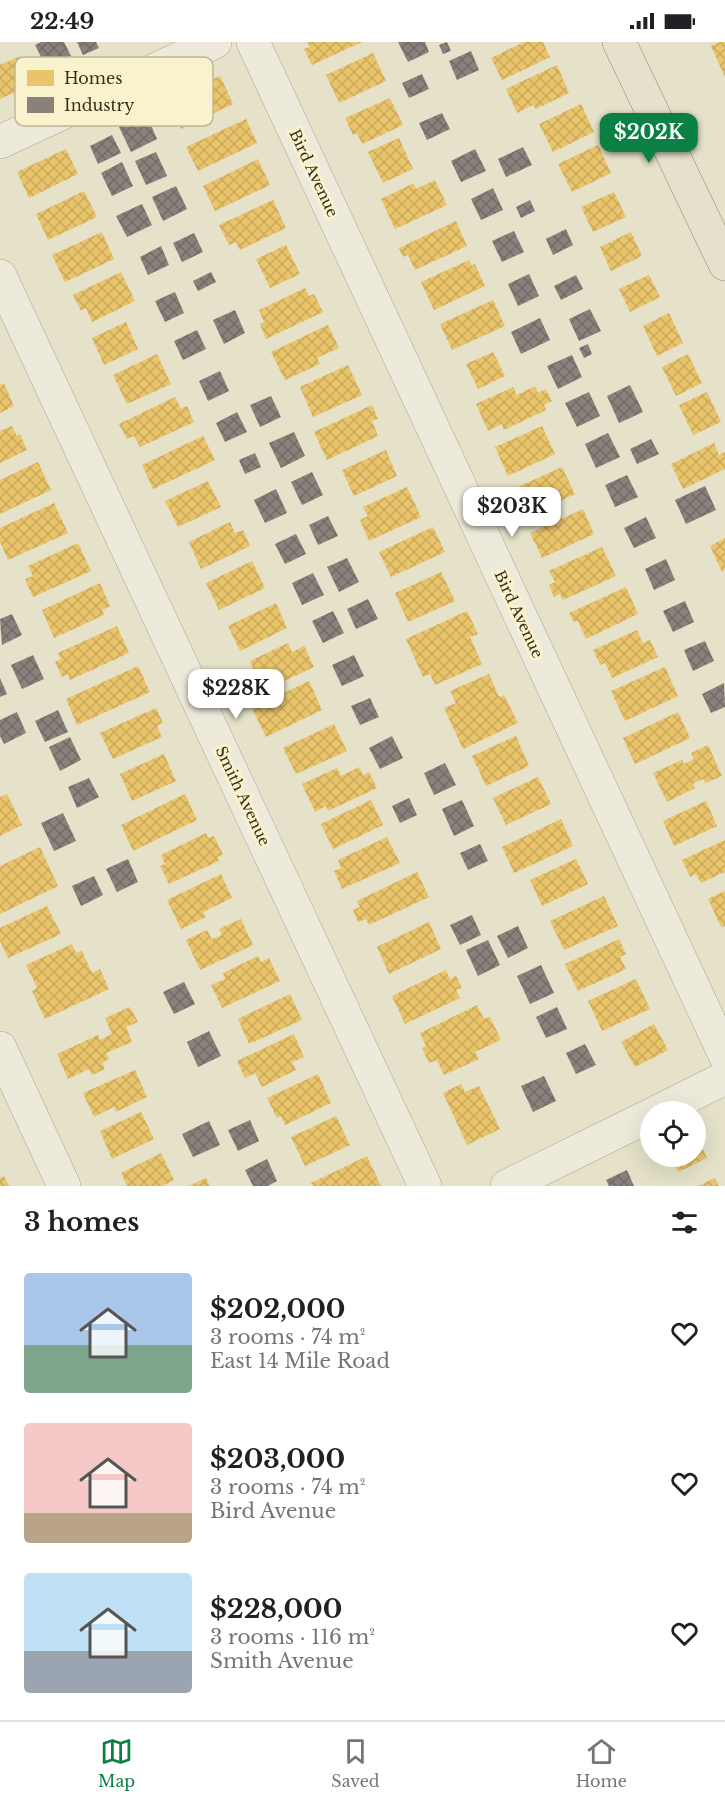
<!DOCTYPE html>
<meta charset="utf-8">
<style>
:root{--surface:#fff;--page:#f2f2f2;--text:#202124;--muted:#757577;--line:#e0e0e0;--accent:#0b8043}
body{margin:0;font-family:"Libre Baskerville",serif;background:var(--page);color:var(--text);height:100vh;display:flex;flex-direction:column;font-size:22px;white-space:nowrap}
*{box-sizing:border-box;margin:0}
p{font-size:20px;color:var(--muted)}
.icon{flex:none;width:33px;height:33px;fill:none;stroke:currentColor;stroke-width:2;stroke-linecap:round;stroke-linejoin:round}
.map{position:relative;height:1144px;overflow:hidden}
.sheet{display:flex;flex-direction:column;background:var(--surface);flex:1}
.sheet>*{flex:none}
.buttons{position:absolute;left:640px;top:1059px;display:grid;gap:12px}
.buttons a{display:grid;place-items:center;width:66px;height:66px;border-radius:50%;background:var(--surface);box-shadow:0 6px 24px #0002;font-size:30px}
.price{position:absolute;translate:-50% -51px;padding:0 14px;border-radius:12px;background:#fff;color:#222;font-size:20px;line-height:39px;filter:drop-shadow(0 2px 3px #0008)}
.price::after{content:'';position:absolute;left:50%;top:36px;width:18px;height:14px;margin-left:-9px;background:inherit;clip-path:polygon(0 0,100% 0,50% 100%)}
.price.active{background:var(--accent);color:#fff}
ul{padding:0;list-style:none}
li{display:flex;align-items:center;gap:18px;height:150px;padding:0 24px}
li span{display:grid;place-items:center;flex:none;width:168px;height:120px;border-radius:6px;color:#555}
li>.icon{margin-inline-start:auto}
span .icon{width:72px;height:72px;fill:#fffc;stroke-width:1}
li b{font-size:26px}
h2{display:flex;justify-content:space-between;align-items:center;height:72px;padding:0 24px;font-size:26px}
.status{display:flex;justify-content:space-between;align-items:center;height:42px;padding:0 30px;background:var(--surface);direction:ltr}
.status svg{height:16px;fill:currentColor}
.tabs{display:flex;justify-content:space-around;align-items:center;height:84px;border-top:2px solid var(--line);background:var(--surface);font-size:16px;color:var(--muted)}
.tabs a{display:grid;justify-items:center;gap:3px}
.tabs .active{color:var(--accent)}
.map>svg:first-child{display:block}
.homes{fill:url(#homes-cross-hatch)}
.industry{fill:url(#industry-cross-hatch)}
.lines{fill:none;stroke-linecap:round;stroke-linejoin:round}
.minor-casing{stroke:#aaa593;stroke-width:34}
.major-casing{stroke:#8f8b79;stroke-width:34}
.minor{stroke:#edeadb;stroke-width:33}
.major{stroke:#e5e1cc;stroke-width:33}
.labels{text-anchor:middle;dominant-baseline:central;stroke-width:6;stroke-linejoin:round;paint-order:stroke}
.street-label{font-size:15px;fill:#392e1a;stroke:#f9f3cd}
.key{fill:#f9f3cd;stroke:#bfb897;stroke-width:1.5}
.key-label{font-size:16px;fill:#392e1a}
</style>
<div class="status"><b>22:49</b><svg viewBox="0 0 49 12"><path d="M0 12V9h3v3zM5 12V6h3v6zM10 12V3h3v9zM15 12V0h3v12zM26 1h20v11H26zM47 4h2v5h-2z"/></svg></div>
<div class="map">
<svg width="725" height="1144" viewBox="0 0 725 1144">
<defs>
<pattern id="homes-cross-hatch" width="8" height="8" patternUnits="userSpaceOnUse" patternTransform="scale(1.5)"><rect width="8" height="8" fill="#e9c46a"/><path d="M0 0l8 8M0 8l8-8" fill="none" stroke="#c9a95b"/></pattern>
<pattern id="industry-cross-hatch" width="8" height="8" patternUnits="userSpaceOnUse" patternTransform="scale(1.5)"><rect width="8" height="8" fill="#8a817c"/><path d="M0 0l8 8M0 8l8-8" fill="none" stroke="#726a65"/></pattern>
</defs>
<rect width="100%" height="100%" fill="#e5e2c9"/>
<g class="homes">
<path d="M307,0H362L312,23L304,7L310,5Z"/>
<path d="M524,0H543L550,15L502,38L491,16Z"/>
<path d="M720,0H725V35L711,4Z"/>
<path d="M373,11L386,39L339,61L326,33Z"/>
<path d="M20,14L33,42L0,57V23Z"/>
<path d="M557,23L569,51L536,67L533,63L517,71L506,47Z"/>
<path d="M220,34L233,62L181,87L168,59Z"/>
<path d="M390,56L403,83L362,102L357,91L353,93L345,76Z"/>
<path d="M581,62L594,90L553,110L539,82Z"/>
<path d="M246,77L257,101L198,129L186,105Z"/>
<path d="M399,96L413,127L383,141L368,110Z"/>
<path d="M598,103L611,131L572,150L558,122Z"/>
<path d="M66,107L78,132L29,156L17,130Z"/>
<path d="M258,117L270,143L215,169L203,144Z"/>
<path d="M435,138L447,163L395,187L381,157L414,141L416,147Z"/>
<path d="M84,149L97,175L48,198L36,172Z"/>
<path d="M614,150L626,175L593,190L581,165Z"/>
<path d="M273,158L286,186L240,208L236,200L229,203L219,183Z"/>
<path d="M456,179L467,204L415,228L408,213L403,215L399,206Z"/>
<path d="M102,190L114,217L65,240L52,213Z"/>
<path d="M631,190L642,214L611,229L600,205Z"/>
<path d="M286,203L300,232L270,246L256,217Z"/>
<path d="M469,218L472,224L475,222L485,244L434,268L421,240Z"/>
<path d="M121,230L135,259L92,280L86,266L81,269L73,253Z"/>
<path d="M649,233L660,255L630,270L619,247Z"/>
<path d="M305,246L309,254L314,252L323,270L266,297L260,282L264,280L259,268Z"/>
<path d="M493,258L505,284L452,308L440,282Z"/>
<path d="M669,271L683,301L657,314L643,284Z"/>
<path d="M126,280L138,307L104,323L92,296Z"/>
<path d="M328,283L339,306L317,316L320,322L285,338L271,310Z"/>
<path d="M493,310L505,334L478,347L466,322Z"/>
<path d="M157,312L171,342L127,362L113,333Z"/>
<path d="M688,312L702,341L676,354L662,325Z"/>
<path d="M348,323L362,353L313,375L300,345Z"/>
<path d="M4,341L14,364L0,371V343Z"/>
<path d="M535,344L538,351L546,347L552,359L544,363L546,368L504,388L502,382L488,389L476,362L513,345L517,353Z"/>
<path d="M707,350L721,380L693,393L679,363Z"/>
<path d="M175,355L181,367L187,364L194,380L140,405L134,394L127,397L119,382Z"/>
<path d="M372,363L378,377L372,379L378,394L327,418L314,390Z"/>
<path d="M12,384L17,394L20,392L27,408L0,421V389Z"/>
<path d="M542,384L555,412L508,434L495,405Z"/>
<path d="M203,394L215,418L153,447L142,423Z"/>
<path d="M714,401L719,413L725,410V427L683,447L671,422Z"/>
<path d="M386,408L397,434L354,454L342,428Z"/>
<path d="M38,420L51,448L0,472V438Z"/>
<path d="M562,425L575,452L524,476L511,448Z"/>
<path d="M208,439L221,465L178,485L165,459Z"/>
<path d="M407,445L421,475L369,499L360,478L368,474L363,465Z"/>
<path d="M54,461L68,491L8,518L0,500V486Z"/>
<path d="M583,467L594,492L542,516L530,491Z"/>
<path d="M230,480L235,491L243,488L250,504L201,527L189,500Z"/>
<path d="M433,485L445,510L391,535L379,510Z"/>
<path d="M725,496V528L722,530L710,504Z"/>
<path d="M78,501L91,529L33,555L25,537L33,534L28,524Z"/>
<path d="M602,505L616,534L563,558L560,552L554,555L549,543L555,540L549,529Z"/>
<path d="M252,519L265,546L219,568L206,541Z"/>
<path d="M441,530L455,559L408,580L395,551Z"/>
<path d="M100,541L110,564L102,568L104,573L54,596L42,568Z"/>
<path d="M626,545L638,572L586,597L578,579L574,580L569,571Z"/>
<path d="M276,561L287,586L240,609L228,584Z"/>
<path d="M467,569L478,592L470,595L482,622L435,643L430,632L423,635L406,597Z"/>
<path d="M117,584L129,611L70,638L68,632L62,635L55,620L61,617L58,611Z"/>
<path d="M637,588L643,601L650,598L658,615L612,636L605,621L600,623L593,608Z"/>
<path d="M288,601L292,610L304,604L314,625L259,651L251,635L256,632L250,619Z"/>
<path d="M138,624L150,650L77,683L66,657Z"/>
<path d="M665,625L678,654L625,679L611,649Z"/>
<path d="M489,632L499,655L504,653L518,681L463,707L444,666L456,661L450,649Z"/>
<path d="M309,639L322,668L266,695L252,666Z"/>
<path d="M156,666L163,681L157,684L162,695L113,717L100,691Z"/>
<path d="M678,670L690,696L635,722L623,696Z"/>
<path d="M334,682L347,709L296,732L283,706Z"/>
<path d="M516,694L529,724L486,744L472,714Z"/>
<path d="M708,703L722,734L706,741L703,737L693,742L695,746L667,760L653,731L682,718L684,722L694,717L691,711Z"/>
<path d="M164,712L176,739L132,759L120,732Z"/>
<path d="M359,725L363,733L369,730L377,746L328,769L326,764L315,770L302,742L337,726L341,734Z"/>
<path d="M538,735L551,762L506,783L493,756Z"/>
<path d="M7,752L22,783L0,794V755Z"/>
<path d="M185,752L197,778L133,809L121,783Z"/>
<path d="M371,758L383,783L333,807L321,782Z"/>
<path d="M706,759L717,784L674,804L663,779Z"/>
<path d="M561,777L573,804L514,831L502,805Z"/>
<path d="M206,791L208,796L214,794L223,813L217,815L219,819L169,842L160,824L165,822L161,813Z"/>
<path d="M387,795L400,821L342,847L334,829L341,826L338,818Z"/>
<path d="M725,798V830L701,841L696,832L690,835L682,818Z"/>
<path d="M40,805L58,844L0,872V824Z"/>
<path d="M576,817L588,842L542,864L530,838Z"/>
<path d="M417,830L429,855L369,883L366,877L358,880L353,868L360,865L357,859Z"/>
<path d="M221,832L232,856L203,870L206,875L181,887L167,858Z"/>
<path d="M725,849V884L721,885L708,857Z"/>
<path d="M604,854L618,884L564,908L550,879Z"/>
<path d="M47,864L61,892L8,916L0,899V886Z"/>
<path d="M241,877L253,903L200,928L186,898L207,888L212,897L222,893L219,887Z"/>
<path d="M429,880L441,907L389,932L377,905Z"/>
<path d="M619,897L626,912L620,915L626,927L578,949L565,922Z"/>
<path d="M72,902L76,911L82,909L92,931L100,927L109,947L45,977L32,949L37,946L26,923Z"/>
<path d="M258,914L261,920L269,916L280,939L222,966L211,943L225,937L223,931Z"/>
<path d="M446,928L450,937L456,934L462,946L456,948L460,956L405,982L392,954Z"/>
<path d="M636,937L650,967L602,989L588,959Z"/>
<path d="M290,952L302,978L249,1002L238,977Z"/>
<path d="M477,963L484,977L490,975L501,998L475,1010L479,1017L444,1033L437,1018L429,1021L422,1006L426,1004L420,991Z"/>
<path d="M130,965L138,980L126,985L132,1000L106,1011L109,1017L102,1021L105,1027L92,1033L89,1027L68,1037L57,1012L98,993L100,998L112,992L105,976Z"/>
<path d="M654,982L668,1008L635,1025L621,1000Z"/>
<path d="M294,992L304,1015L292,1020L296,1028L262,1045L255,1031L245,1036L237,1019Z"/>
<path d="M135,1028L147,1055L116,1070L114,1065L94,1075L83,1051Z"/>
<path d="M318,1032L331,1061L285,1083L281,1074L277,1076L267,1056Z"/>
<path d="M461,1042L465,1050L479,1044L500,1087L467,1103L443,1051Z"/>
<path d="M141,1070L154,1097L112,1117L100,1089Z"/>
<path d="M336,1074L350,1103L305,1124L291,1095Z"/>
<path d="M696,1093L707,1116L678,1130L670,1114H696Z"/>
<path d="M161,1111L174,1138L162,1144H127L121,1131Z"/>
<path d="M367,1114L381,1144H313L311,1141Z"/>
<path d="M4,1134L9,1144H0V1136Z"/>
<path d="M206,1136L210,1144H188Z"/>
<path d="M715,1136L719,1144H698Z"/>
</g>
<g class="industry">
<path d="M41,0H64L71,14L46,25L35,3Z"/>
<path d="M77,0H96L99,6L83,13Z"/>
<path d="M398,0H425L429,10L408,20Z"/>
<path d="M447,0L451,9L443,12L439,3Z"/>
<path d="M471,9L479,28L457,38L449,19Z"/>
<path d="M422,32L429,47L409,56L402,41Z"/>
<path d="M442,71L450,87L427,98L419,81Z"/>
<path d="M146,72L157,97L131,110L119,85Z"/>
<path d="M112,93L121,111L98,122L90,104Z"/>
<path d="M523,105L532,123L506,135L498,117Z"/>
<path d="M475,107L486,129L461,140L451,119Z"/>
<path d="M156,110L167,134L146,143L135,119Z"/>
<path d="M122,120L133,144L112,154L101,131Z"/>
<path d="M176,144L187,167L163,179L152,155Z"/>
<path d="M493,146L503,168L481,178L471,157Z"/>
<path d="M530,158L535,169L521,176L516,165Z"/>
<path d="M142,162L152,183L127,195L116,174Z"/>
<path d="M566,187L573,203L553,213L546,197Z"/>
<path d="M514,189L524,210L502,220L492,199Z"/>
<path d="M194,191L203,210L182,220L173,201Z"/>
<path d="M161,204L169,223L148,233L140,215Z"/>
<path d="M211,230L216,240L198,249L193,239Z"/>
<path d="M529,232L539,254L518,264L508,242Z"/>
<path d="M576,233L583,247L561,258L554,244Z"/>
<path d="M175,250L184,271L165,280L155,259Z"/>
<path d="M590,267L601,289L579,299L569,277Z"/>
<path d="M235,268L245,291L224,302L213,278Z"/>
<path d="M540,276L550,298L521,312L511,290Z"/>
<path d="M197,288L206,307L183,318L174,299Z"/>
<path d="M588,302L592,312L584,316L579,306Z"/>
<path d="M572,313L582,335L558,347L547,324Z"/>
<path d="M220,329L229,349L208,359L199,339Z"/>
<path d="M630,343L643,370L619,381L607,354Z"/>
<path d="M589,350L600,374L577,385L565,361Z"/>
<path d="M271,354L281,375L260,385L250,363Z"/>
<path d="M237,370L247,390L225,400L216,381Z"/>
<path d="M294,390L305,414L281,426L269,401Z"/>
<path d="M608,391L620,415L596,426L585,402Z"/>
<path d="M651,397L659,412L637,422L630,407Z"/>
<path d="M255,411L261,425L245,432L239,418Z"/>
<path d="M312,430L323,453L302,463L291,440Z"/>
<path d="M627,433L638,455L615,465L605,443Z"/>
<path d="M705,444L716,468L686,482L675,458Z"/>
<path d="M276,447L287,471L265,481L254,458Z"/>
<path d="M328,474L338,494L318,503L309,483Z"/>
<path d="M646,475L656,496L634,506L624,486Z"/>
<path d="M296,492L306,512L285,522L275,502Z"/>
<path d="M347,516L359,540L339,550L327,525Z"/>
<path d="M666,517L675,538L654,548L645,527Z"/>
<path d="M313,531L324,553L302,563L292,541Z"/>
<path d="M368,557L378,577L356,587L347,567Z"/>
<path d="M685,559L694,580L673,590L663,569Z"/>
<path d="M333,569L344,591L323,601L312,579Z"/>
<path d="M12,572L22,593L2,603L0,577Z"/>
<path d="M705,599L714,619L693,629L684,608Z"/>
<path d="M33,613L44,637L22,647L11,623Z"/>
<path d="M354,613L364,634L342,644L332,623Z"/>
<path d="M0,636L7,652L0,655Z"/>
<path d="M724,641L725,665L711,671L702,652Z"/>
<path d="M370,656L379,675L360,683L351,664Z"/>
<path d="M58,668L68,690L45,700L35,679Z"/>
<path d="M17,670L26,691L4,702L0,694V678Z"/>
<path d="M392,694L403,716L380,727L369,706Z"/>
<path d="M70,695L81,718L60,729L49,705Z"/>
<path d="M445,721L456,743L434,753L424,731Z"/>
<path d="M89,736L99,755L77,766L68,745Z"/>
<path d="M409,756L417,773L400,781L392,764Z"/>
<path d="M462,758L474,784L454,794L442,767Z"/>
<path d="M63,771L76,799L54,809L41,781Z"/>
<path d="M480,802L488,819L468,828L460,811Z"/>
<path d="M128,817L138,840L117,850L106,827Z"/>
<path d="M94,834L103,853L81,864L72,844Z"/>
<path d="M472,873L481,893L460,903L450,883Z"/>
<path d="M518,884L528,906L508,916L497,894Z"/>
<path d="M488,898L500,923L478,934L466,908Z"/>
<path d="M541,923L554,951L530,962L517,934Z"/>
<path d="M184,940L195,962L174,972L163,950Z"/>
<path d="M557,965L567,987L546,996L536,975Z"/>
<path d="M209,989L221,1014L198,1025L187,1000Z"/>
<path d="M585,1002L596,1023L576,1032L566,1011Z"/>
<path d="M544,1034L556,1059L533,1070L521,1044Z"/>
<path d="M250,1078L259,1099L238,1109L228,1088Z"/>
<path d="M209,1079L220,1103L193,1115L182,1092Z"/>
<path d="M267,1117L277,1139L268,1144H253L245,1128Z"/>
<path d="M627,1128L634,1144H609L606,1138Z"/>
</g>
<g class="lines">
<g class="minor-casing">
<g id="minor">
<path d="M253,0L725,1013"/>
<path d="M0,100L215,0"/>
<path d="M0,234L425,1144"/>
<path d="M0,1006L64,1144"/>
<path d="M657,1070L725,1036"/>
<path d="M507,1144L651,1073"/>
</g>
</g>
<g class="major-casing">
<path id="major" d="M619,0L725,222"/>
</g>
<use href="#minor" class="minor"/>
<use href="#major" class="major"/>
</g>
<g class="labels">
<g class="street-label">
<text transform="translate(314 131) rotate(65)">Bird Avenue</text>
<text transform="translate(519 572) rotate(65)">Bird Avenue</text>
<text transform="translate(243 754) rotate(65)">Smith Avenue</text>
</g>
</g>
<rect x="15" y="15" width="198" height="69" rx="9" class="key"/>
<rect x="27" y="28" width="27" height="16" fill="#e9c46a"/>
<rect x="27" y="55" width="27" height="16" fill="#8a817c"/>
<g class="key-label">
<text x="64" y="42">Homes</text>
<text x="64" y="69">Industry</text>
</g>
</svg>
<div class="buttons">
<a><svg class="icon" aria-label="locate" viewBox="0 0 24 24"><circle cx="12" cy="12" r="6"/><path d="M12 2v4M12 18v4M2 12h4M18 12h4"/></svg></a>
</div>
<b class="price active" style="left:649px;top:122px">$202K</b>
<b class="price" style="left:512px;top:496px">$203K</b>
<b class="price" style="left:236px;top:678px">$228K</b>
</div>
<section class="sheet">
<h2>3 homes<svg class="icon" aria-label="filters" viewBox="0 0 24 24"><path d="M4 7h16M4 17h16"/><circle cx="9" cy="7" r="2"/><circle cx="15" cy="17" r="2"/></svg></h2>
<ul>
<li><span style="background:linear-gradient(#a9c7e8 60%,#7fa58c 0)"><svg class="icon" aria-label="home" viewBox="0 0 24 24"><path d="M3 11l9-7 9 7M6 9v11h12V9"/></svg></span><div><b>$202,000</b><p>3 rooms · 74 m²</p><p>East 14 Mile Road</p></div><svg class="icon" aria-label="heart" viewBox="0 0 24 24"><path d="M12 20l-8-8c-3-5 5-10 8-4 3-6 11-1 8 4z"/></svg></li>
<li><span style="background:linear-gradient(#f6c9c9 75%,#b9a48a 0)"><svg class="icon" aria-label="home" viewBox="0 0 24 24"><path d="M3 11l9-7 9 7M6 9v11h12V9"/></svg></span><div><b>$203,000</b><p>3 rooms · 74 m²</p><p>Bird Avenue</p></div><svg class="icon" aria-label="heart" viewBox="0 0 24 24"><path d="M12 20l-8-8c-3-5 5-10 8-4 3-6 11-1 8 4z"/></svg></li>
<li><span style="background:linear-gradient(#bfe0f5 65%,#9aa5b1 0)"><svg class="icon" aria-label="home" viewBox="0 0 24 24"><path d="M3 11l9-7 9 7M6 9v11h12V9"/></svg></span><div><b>$228,000</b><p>3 rooms · 116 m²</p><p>Smith Avenue</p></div><svg class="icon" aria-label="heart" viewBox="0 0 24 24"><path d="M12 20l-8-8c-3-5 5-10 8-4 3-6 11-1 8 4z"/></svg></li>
</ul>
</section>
<nav class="tabs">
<a class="active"><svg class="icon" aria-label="map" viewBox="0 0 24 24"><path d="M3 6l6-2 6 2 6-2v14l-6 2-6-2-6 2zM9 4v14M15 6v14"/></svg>Map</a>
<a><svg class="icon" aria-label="saved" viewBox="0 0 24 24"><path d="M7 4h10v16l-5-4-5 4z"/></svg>Saved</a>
<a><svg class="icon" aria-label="home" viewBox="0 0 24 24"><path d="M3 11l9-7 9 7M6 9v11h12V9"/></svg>Home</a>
</nav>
